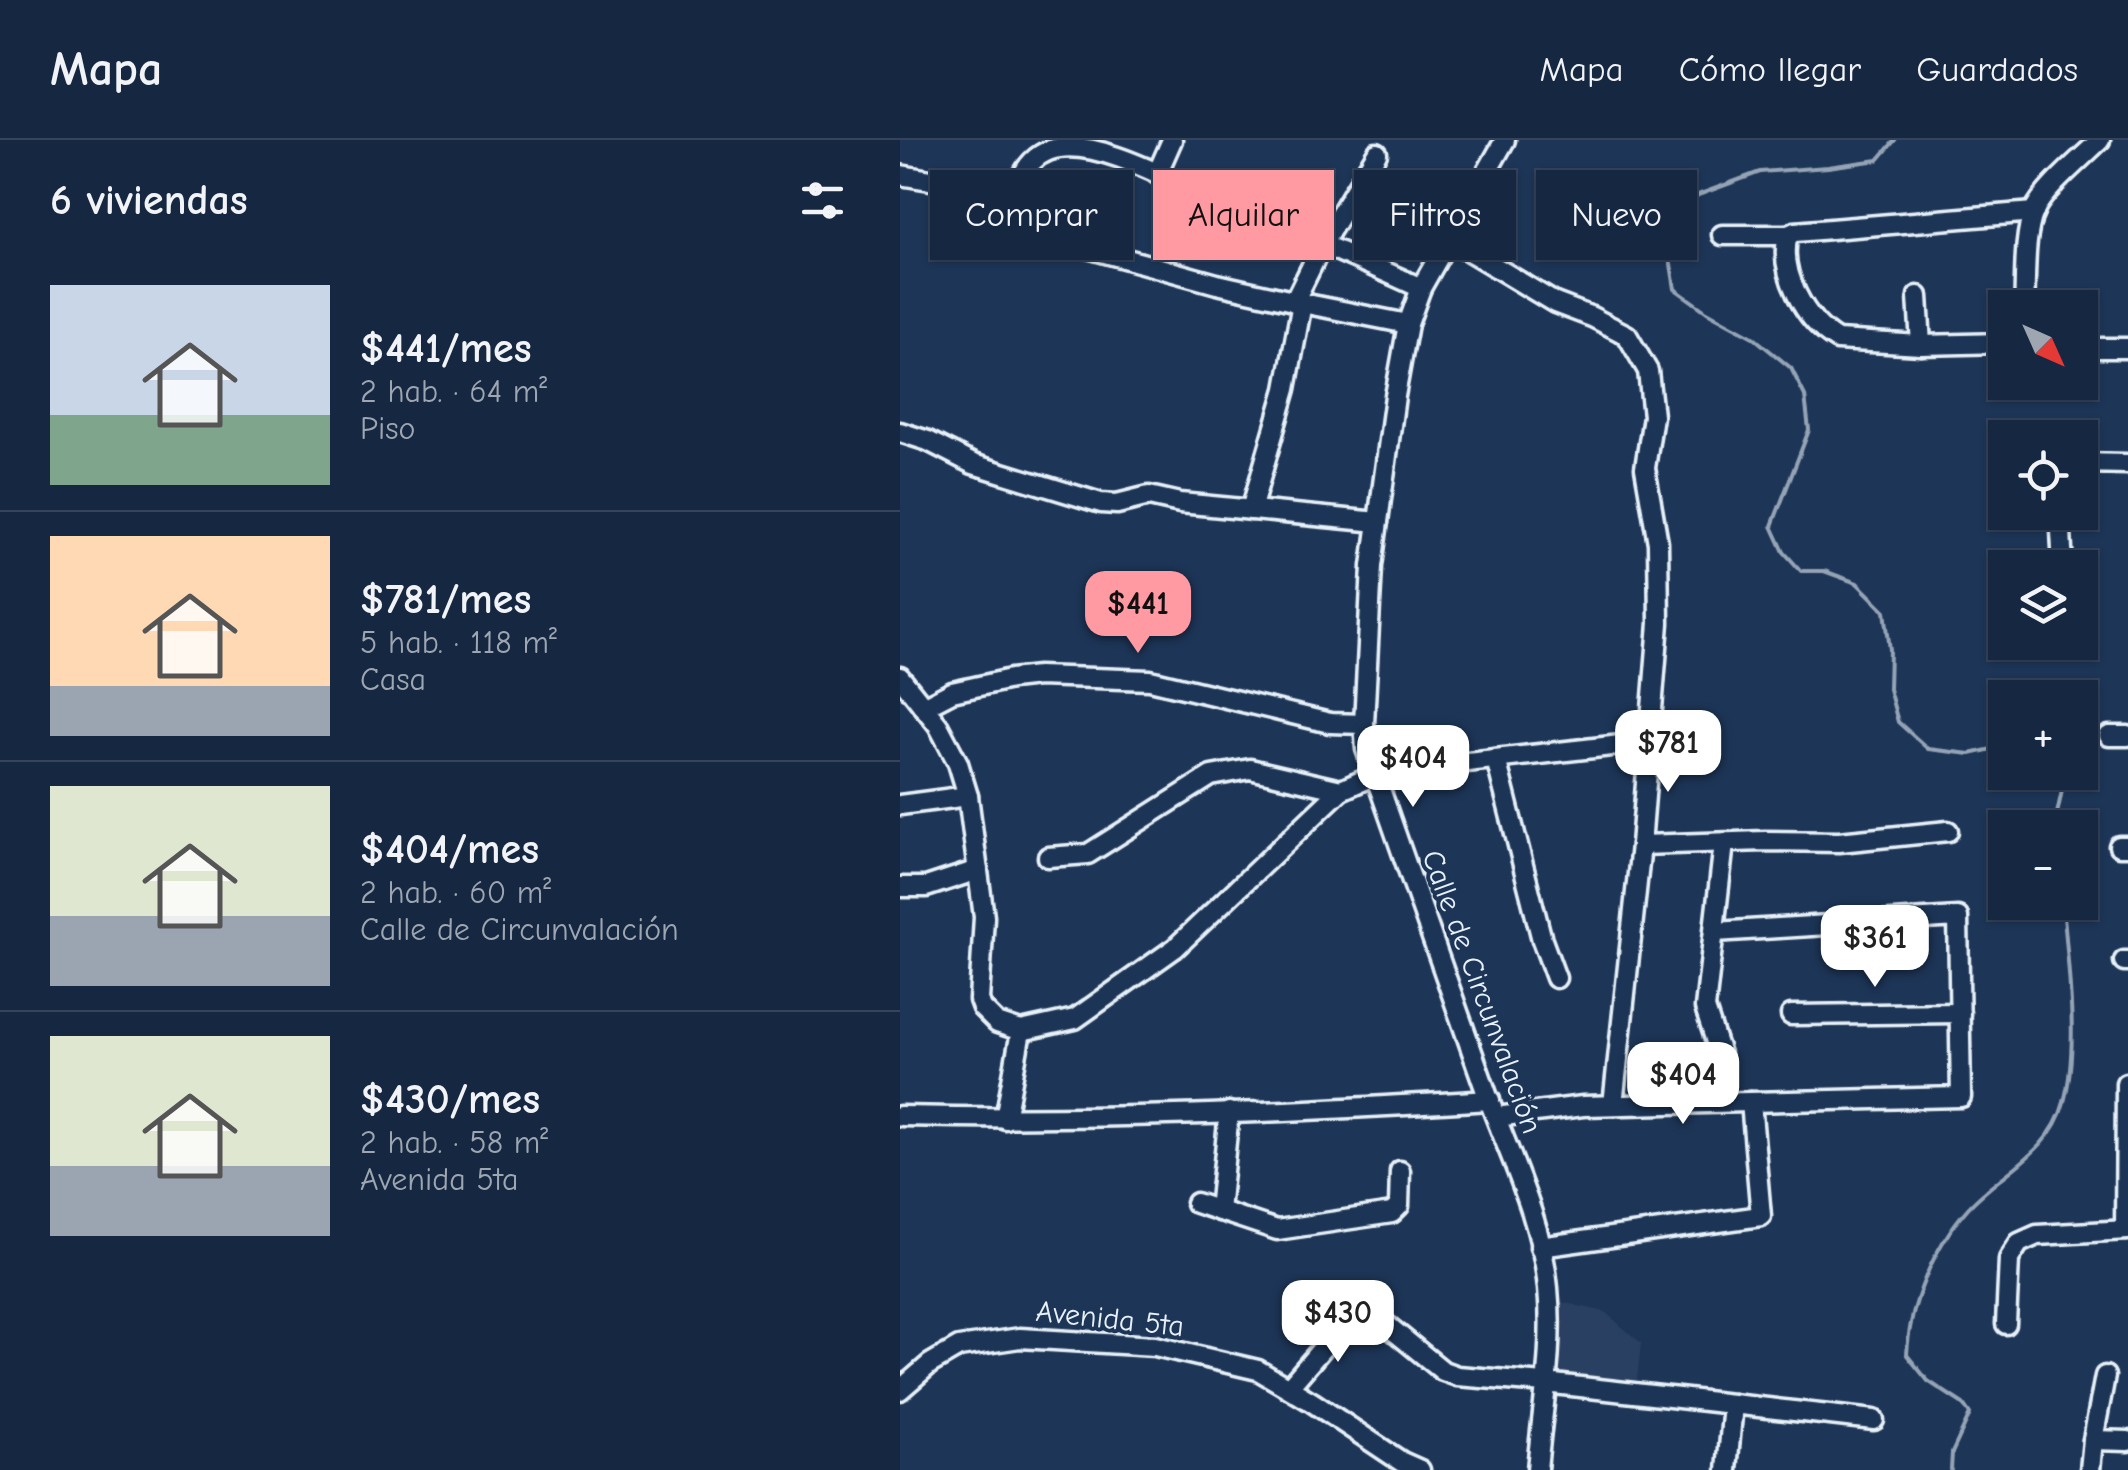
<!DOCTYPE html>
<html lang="es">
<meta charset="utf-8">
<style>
:root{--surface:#162841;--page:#23344c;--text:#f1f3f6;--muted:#9ea6b1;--line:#35445a;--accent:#ff9aa2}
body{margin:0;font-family:"Comic Neue",sans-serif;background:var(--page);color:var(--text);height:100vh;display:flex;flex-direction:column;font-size:38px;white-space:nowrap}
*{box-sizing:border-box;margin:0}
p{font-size:32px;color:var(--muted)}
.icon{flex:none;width:55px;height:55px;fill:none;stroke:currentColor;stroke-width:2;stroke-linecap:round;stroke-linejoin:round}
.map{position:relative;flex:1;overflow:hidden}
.side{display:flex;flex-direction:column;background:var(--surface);width:900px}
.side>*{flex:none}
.hud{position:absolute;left:30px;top:30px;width:950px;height:90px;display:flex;gap:20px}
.needle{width:65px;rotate:135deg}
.fabs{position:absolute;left:1088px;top:150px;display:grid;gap:20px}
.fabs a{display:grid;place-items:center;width:110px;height:110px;border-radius:0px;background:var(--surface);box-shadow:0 2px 8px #0004,0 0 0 2px var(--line);font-size:50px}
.price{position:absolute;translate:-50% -85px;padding:0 22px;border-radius:20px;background:#fff;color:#222;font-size:32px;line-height:65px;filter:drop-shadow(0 2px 5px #0008)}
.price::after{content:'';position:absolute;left:50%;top:60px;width:30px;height:22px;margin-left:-15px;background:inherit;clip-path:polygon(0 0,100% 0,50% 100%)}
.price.selected{background:var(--accent);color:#111}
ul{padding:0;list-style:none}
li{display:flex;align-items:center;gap:30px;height:250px;padding:0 50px}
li+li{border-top:2px solid var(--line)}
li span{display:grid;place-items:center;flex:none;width:280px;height:200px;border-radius:0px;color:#555}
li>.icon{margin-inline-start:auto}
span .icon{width:120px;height:120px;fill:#fffc;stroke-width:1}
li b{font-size:42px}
h2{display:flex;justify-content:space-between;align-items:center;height:120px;padding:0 50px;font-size:42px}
.pill{padding:0 35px;border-radius:0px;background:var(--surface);box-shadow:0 2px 8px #0004,0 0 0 2px var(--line);font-size:35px;line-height:90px}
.pill.selected{background:var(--accent);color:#111}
header{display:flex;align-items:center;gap:60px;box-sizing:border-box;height:140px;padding:0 50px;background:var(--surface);border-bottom:2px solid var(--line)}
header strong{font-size:48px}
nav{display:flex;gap:55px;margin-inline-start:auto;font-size:35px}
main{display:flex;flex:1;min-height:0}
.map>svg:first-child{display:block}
.built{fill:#2a4162}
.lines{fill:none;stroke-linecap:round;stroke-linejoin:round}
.stream{stroke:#95a4b5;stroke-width:4}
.minor-casing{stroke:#e8f1f8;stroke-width:25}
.minor{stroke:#1d3557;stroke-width:18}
.labels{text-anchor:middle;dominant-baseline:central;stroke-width:8;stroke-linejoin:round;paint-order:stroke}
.street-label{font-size:30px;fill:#e8f1f8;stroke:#1d3557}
</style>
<header>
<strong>Mapa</strong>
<nav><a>Mapa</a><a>Cómo llegar</a><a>Guardados</a></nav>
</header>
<main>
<section class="side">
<h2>6 viviendas<svg class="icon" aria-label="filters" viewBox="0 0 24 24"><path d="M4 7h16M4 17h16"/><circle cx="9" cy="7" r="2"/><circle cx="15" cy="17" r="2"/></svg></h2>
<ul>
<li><span style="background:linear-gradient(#c9d6e8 65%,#7fa58c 0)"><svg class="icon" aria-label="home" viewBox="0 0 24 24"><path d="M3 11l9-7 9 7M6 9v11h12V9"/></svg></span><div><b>$441/mes</b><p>2 hab. · 64 m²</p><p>Piso</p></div></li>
<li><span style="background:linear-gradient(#ffd9b3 75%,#9aa5b1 0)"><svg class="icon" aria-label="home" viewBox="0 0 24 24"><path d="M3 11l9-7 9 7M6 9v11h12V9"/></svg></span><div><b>$781/mes</b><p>5 hab. · 118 m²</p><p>Casa</p></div></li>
<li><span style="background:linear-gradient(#dfe7d0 65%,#9aa5b1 0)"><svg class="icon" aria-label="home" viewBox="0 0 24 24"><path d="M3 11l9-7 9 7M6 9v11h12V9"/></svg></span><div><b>$404/mes</b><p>2 hab. · 60 m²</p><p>Calle de Circunvalación</p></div></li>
<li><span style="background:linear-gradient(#dfe7d0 65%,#9aa5b1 0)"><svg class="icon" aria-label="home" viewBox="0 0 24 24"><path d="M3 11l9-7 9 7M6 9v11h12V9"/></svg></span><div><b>$430/mes</b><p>2 hab. · 58 m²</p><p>Avenida 5ta</p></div></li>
</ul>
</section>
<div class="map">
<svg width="1228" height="1330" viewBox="0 0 1228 1330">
<rect width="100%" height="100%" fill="#1d3557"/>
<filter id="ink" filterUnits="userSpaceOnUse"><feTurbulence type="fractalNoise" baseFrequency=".01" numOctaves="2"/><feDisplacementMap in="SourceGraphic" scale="20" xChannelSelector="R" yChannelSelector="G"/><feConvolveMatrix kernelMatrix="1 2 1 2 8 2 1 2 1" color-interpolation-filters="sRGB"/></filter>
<g filter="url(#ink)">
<path class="built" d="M657,1161L705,1172L741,1203L736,1249L651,1239Z"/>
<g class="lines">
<g class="stream">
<path d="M995,0L978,20L928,27L860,32L798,55L773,77L770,118L775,149L807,172L853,197L891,228L905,256L909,290L872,386L884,412L901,431H924L957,443L985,471L990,510L989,549L998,582L1028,609L1070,614L1105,606"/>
<path d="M1154,688L1164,641L1159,632"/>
<path d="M1051,1330L1052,1313L1070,1274L1063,1264L1028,1241L1007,1215C1009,1165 1034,1106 1068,1068C1101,1032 1151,1013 1164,962C1180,904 1167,823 1163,762"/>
</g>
<g class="minor-casing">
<g id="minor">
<path d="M605,0L521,148L508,184L495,256L472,426L464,584L466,609C507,726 547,843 589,960C612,1021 642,1082 648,1148C654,1208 642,1270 637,1330"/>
<path d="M257,34L272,0"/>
<path d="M0,35L73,47L123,78L173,104L317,144L402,163L508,184"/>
<path d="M110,70C118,43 126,13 159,8C201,2 264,37 303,54C376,84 449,115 521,148"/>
<path d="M822,95H888L895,92L1134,72"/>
<path d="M888,95C878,132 905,181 937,200L1021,205L1105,203"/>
<path d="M549,99L655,163L692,177L727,195L748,231L753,276L745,328L758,403L759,483L741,705L713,965"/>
<path d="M1018,156L1021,205"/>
<path d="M394,162L423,103L477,13"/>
<path d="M1124,168C1126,139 1123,98 1134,71C1143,50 1182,18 1200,0"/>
<path d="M1180,208H1228"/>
<path d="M0,292L28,301L73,324L201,363L217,364L249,356L280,363L478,382"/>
<path d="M1180,323L1228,324"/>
<path d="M351,370L386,249L402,163"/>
<path d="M1160,372L1163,428"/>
<path d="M1168,502V503"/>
<path d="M0,537L38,585L58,623L68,656L84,777L79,860L82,868L97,883L121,891L175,879L275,808L441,650L475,635L522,627L748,602"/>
<path d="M23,567L52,552L111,539L138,536L250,540L430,583L464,584"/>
<path d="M1209,596H1228"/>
<path d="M596,619L642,800L656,838"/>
<path d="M0,665L68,656"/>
<path d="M741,705L865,701L939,702L1048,691"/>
<path d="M1219,706H1228"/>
<path d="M148,717L188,714L311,636L350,629L441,650"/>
<path d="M0,747H26L78,730"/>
<path d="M1224,821H1228"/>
<path d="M891,875L1060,873"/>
<path d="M819,962L820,914L805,868L824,703"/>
<path d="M0,976C196,981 394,972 590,960"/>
<path d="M596,977L683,966L1061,957L1058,777L815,792"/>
<path d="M105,979L121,891"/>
<path d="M296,1063L377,1090L492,1073L499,1066L500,1031"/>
<path d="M319,1071L329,972"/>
<path d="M1225,1090L1226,943H1228"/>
<path d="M640,1107L861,1076L851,962"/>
<path d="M1106,1184L1109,1119L1119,1103L1137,1095L1228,1090"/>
<path d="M389,1247L456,1169L466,1168L543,1231L557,1236L645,1243L974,1280"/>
<path d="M0,1250L30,1224L59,1207L120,1198L255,1206L358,1230L412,1262L502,1322L520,1330"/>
<path d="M1193,1300L1228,1301"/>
<path d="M827,1330L833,1264"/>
<path d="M1190,1330L1193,1300L1205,1236"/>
</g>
</g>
<use href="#minor" class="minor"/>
</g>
</g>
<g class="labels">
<g class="street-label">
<text transform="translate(582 852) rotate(70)">Calle de Circunvalación</text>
<text transform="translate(210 1179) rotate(6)">Avenida 5ta</text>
</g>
</g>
</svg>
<div class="fabs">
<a><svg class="needle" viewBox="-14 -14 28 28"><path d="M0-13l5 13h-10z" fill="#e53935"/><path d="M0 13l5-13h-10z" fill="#9ea6b1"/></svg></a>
<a><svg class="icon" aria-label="locate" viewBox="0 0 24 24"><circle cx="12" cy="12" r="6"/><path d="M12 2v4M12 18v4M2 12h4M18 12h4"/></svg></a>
<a><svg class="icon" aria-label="layers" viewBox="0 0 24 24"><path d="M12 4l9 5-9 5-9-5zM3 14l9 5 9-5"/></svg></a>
<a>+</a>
<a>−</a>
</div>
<b class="price selected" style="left:238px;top:516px">$441</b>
<b class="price" style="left:768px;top:655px">$781</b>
<b class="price" style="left:513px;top:670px">$404</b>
<b class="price" style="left:975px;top:850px">$361</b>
<b class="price" style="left:783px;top:987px">$404</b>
<b class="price" style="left:438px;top:1225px">$430</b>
<div class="hud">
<a class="pill">Comprar</a>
<a class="pill selected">Alquilar</a>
<a class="pill">Filtros</a>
<a class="pill">Nuevo</a>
</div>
</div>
</main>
